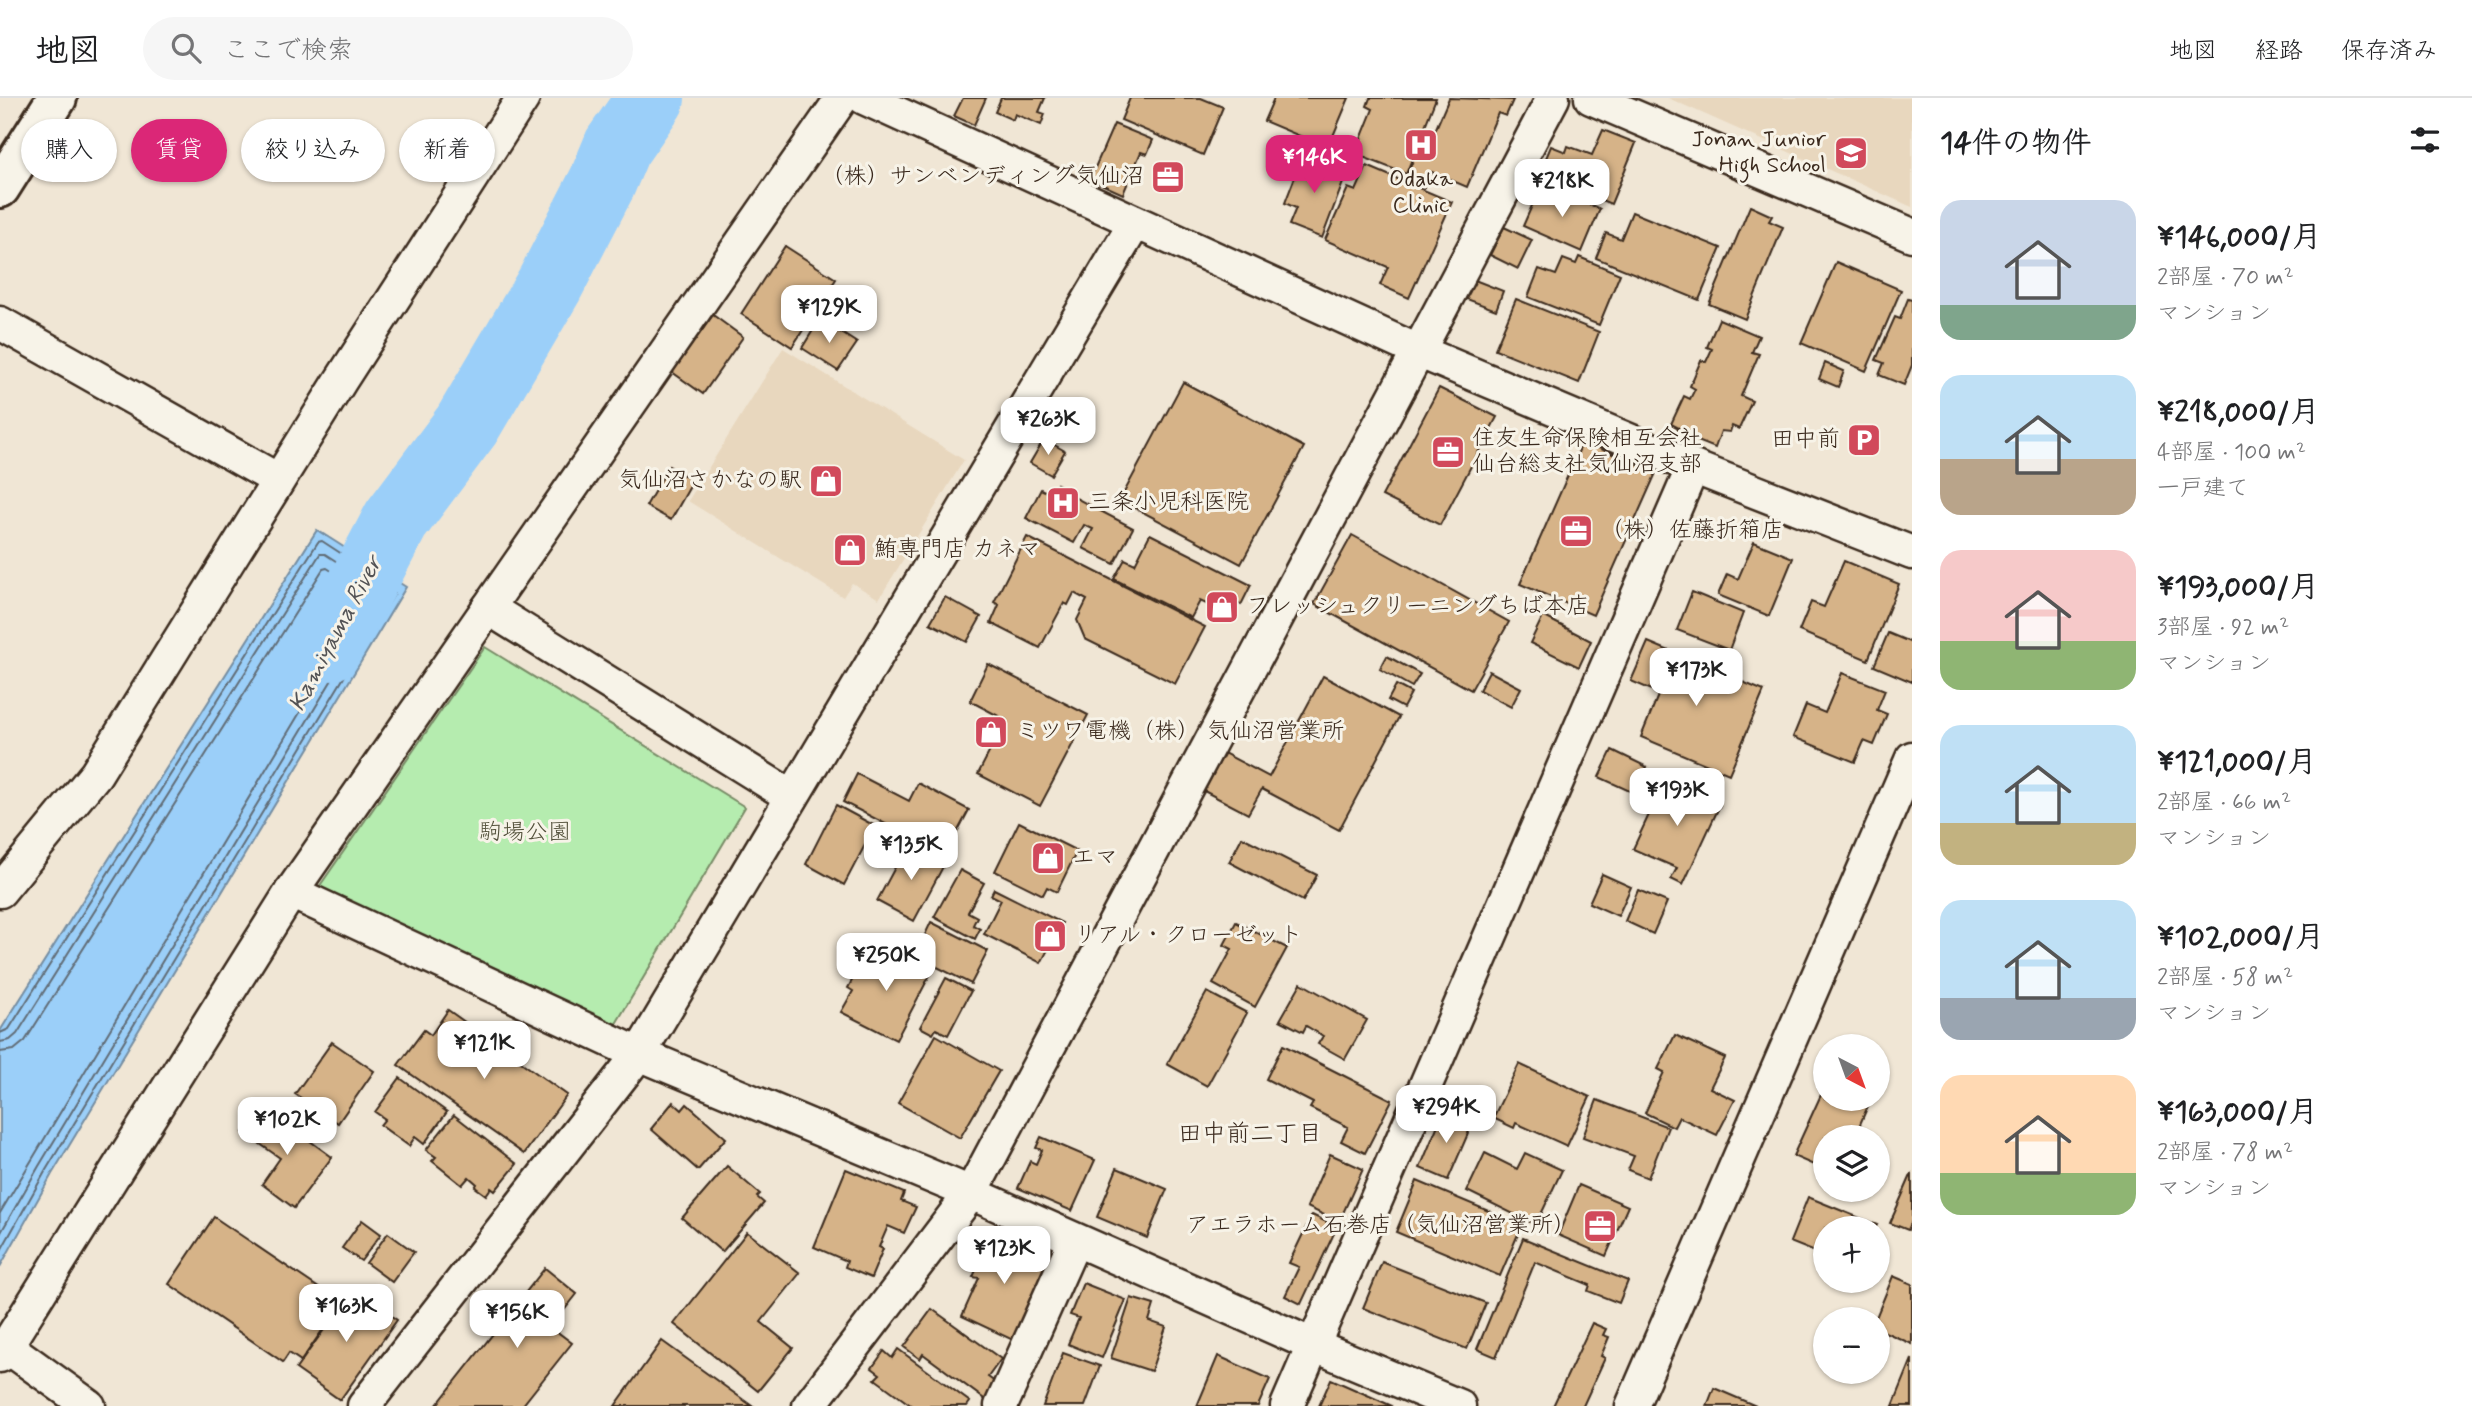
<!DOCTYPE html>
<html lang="ja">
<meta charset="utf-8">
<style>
:root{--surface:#fff;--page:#f6f6f6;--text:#202124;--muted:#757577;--line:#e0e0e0;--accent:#db2777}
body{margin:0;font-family:Mynerve,"Klee One",sans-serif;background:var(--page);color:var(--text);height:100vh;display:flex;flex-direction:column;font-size:26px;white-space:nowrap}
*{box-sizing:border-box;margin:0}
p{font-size:23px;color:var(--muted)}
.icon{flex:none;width:38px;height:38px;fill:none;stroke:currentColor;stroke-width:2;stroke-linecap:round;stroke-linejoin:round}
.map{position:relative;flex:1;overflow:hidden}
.sheet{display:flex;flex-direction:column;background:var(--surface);width:560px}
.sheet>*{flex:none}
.guide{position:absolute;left:21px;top:21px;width:665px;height:63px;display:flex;gap:14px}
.needle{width:46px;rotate:139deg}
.controls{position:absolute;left:1813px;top:936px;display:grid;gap:14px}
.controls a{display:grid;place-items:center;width:77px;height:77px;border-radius:50%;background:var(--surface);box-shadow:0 2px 5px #0004;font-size:35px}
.price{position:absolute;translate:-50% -60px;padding:0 16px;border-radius:14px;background:#fff;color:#222;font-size:23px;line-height:46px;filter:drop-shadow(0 2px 4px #0008)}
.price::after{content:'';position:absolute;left:50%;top:42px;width:21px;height:16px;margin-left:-10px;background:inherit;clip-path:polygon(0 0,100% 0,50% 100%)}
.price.active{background:var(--accent);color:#fff}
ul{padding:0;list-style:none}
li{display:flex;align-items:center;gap:21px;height:175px;padding:0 28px}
li span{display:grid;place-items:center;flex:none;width:196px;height:140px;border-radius:21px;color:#555}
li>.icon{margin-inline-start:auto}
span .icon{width:84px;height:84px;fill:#fffc;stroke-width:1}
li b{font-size:30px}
h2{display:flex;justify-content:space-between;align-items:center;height:84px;padding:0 28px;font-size:30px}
.chip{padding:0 24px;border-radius:32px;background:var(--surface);box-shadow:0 2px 5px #0004;font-size:24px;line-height:63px}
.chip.active{background:var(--accent);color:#fff}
header{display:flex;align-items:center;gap:42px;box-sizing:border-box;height:98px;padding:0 35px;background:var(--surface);border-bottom:2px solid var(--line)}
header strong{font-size:33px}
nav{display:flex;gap:38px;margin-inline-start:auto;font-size:24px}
.search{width:490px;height:63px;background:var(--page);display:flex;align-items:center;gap:18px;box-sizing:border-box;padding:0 24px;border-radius:38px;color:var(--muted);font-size:26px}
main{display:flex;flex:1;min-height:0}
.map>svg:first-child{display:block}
.built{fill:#e8d7be}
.green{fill:#b5ecaf;stroke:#788b66;stroke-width:2}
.water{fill:#9bcff9;stroke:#758da1;stroke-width:2}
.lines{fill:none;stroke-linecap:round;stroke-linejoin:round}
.shore{stroke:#616c76;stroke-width:2}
.river{stroke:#9bcff9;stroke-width:68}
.building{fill:#d6b388;stroke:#3b2a1e;stroke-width:2}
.street-casing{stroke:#3b2a1e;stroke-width:37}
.secondary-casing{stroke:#3b2a1e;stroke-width:44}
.street{stroke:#f7f3e8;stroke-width:32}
.secondary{stroke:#f7f3e8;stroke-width:38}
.labels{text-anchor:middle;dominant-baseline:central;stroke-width:6;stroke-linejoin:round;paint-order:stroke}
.poi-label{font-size:23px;fill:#3b2a1e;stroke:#f7f3e8;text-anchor:start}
.park-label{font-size:23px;fill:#53513b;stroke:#f7f3e8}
.water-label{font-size:24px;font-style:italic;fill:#535355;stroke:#f7f3e8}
.neighbourhood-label{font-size:24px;fill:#3b2a1e;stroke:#f7f3e8}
</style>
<header>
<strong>地図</strong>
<div class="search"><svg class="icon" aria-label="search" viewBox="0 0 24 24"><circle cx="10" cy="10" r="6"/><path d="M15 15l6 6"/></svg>ここで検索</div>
<nav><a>地図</a><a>経路</a><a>保存済み</a></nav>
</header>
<main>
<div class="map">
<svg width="1912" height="1308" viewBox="0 0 1912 1308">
<rect width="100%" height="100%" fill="#f0e6d5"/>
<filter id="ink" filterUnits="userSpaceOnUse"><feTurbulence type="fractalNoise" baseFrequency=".0143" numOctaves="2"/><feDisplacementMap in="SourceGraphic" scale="14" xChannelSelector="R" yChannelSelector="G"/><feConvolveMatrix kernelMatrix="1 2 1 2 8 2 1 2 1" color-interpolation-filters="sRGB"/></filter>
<g filter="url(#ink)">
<g class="built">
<path d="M1668,0H1912V109Z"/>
<path d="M783,250L964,362L879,501L852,485L843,499L688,403Z"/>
</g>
<path class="green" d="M485,549L745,709L614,929L319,789Z"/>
<path class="water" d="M317,432L406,489L52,1076L0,1169V933Z"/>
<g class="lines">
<g class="shore">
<path d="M0,935L9,931L318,444L322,443L394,490L395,495L46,1072L0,1154"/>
<path d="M0,944L10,942L17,936L320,456H325L382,493L383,497L39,1068L0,1136"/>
<path d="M0,954L14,952L25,943L323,471L327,470L368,496V501L0,1115"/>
</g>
<path class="river" d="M329,549L396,422L467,327L550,186L602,85L617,49L651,0"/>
</g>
<g class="building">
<path d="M963,0H986L974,27L954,18Z"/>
<path d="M1001,0H1045L1039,14L1045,16L1041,27L1015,16L1013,22L995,14Z"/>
<path d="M1130,0H1201L1223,9L1203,57L1121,22Z"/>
<path d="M1274,0H1349L1328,50L1264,23Z"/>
<path d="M1370,0H1436L1406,76L1355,56L1373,11L1367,8Z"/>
<path d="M1449,0L1513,2L1506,18L1498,15L1467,89L1432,74L1424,90L1405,81L1417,53L1425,56Z"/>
<path d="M1114,26L1153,42L1147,56L1141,54L1123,96L1090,81Z"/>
<path d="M1603,32L1636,45L1611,106L1539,77L1551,48L1566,54L1568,48L1592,57Z"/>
<path d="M1303,58L1347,74L1322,140L1289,127L1296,110L1285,105Z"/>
<path d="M1367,68L1452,104L1409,200L1380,187L1388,169L1325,142L1348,90L1356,93Z"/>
<path d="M1551,89L1600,111L1582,154L1523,128L1537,96L1546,100Z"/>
<path d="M1750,108L1772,118L1769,123L1783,129L1745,221L1709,206Z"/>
<path d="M1632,114L1721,150L1699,202L1596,160L1606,135L1621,141Z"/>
<path d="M1504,129L1532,142L1518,171L1490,157Z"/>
<path d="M785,148L836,181L792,249L741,216Z"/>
<path d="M1579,159L1620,176L1599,227L1528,199L1539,171L1556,177L1563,161L1576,166Z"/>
<path d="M1836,164L1901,192L1866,273L1801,245Z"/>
<path d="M1472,181L1503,193L1496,212L1464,200Z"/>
<path d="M1516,201L1599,234L1579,285L1495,251Z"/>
<path d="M1908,201L1912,202V267L1904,287L1879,277L1884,265L1876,262L1895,219L1900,221Z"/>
<path d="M713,217L743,239L703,296L672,274Z"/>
<path d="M820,221L857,245L838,273L802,250Z"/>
<path d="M1719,221L1759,238L1752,254L1759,256L1741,298L1752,303L1739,331L1732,328L1730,334L1721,333L1715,350L1675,334L1679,330L1671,326L1684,298L1690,301L1695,291L1690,288L1701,262L1706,264L1712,251L1707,249Z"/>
<path d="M1825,265L1844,273L1838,289L1819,281Z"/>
<path d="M1183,284L1304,349L1241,466L1120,402Z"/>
<path d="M1439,290L1497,319L1440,427L1382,398Z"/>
<path d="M1044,341L1065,353L1051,377L1030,365Z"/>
<path d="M1583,343L1656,375L1593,517L1520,486Z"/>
<path d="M669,368L693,383L671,422L646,408Z"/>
<path d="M1057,386L1070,393L1068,396L1133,430L1114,466L1083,450L1093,431L1084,427L1074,445L1026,420L1041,391L1052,397Z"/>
<path d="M1150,436L1251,487L1241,507L1222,497L1215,510L1200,503L1191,520L1114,481L1125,461L1135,466Z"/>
<path d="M1352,437L1509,524L1471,592L1314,506Z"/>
<path d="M1027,439L1205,529L1175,586L1085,541L1077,522L1087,502L1074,495L1068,507L1064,505L1040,550L991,525L999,507L994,504Z"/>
<path d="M1754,444L1793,460L1769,518L1718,497L1727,476L1738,481Z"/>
<path d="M1844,463L1899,486L1868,562L1799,533L1811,504L1824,509Z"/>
<path d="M1692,494L1743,515L1729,552L1677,532Z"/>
<path d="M945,499L981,519L967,544L930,525Z"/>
<path d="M1543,518L1591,543L1579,569L1530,545Z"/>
<path d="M1888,535L1912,545V584L1874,568Z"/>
<path d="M1648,544L1764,593L1729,676L1641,639L1659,595L1631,583Z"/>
<path d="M1387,558L1420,576L1412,589L1380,571Z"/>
<path d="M988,566L1088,617L1040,708L978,676L1006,622L970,603Z"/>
<path d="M1489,573L1521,590L1511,609L1479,592Z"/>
<path d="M1842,575L1885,592L1877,612L1887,616L1874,647L1864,643L1855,664L1793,639L1806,607L1825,615Z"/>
<path d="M1323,578L1399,619L1339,732L1262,691L1248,716L1204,693L1224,655L1269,679Z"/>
<path d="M1396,587L1411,595L1403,610L1388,602Z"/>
<path d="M1612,652L1647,669L1634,695L1599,679Z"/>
<path d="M857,676L909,703L918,685L969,712L945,757L843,704Z"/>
<path d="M1665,682L1720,707L1683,787L1671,781L1677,770L1633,751Z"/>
<path d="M836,707L875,728L844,787L806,766Z"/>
<path d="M1019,724L1077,753L1057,794L1047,789L1043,797L995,773Z"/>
<path d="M1242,739L1317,777L1303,803L1229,764Z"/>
<path d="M908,745L945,765L914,823L877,803Z"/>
<path d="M960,772L984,785L968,814L977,819L973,827L980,831L975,841L934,819Z"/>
<path d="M1602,776L1631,789L1618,818L1589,805Z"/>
<path d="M994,791L1062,825L1041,865L984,836L1001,802L991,797Z"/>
<path d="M1638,792L1667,804L1653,836L1625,823Z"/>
<path d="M931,824L988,853L971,886L915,858Z"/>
<path d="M1236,824L1287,850L1255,909L1213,886L1232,851L1224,847Z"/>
<path d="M881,848L932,873L896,942L841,914L853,893L848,890L858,871L867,875Z"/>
<path d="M946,880L971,893L948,937L936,931L933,936L920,929Z"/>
<path d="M1301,885L1367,922L1345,961L1318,946L1323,938L1306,928L1303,934L1280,922Z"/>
<path d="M1207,894L1247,915L1207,988L1167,966Z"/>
<path d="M448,912L567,997L524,1056L398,967L424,932L431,937Z"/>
<path d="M936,937L999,973L960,1040L898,1005Z"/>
<path d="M1675,937L1725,960L1710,990L1735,1002L1717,1037L1679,1019L1674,1029L1645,1015L1664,974L1658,971Z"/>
<path d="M332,944L374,973L338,1025L295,996Z"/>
<path d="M1283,947L1392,1002L1365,1055L1341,1043L1348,1029L1310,1010L1313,1005L1266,981Z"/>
<path d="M1519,966L1590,999L1567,1048L1516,1025L1514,1030L1493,1020Z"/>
<path d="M400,980L447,1014L424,1046L415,1039L409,1048L380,1027L385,1021L375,1014Z"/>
<path d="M1825,988V1001H1871L1854,1040H1825V1072L1793,1058Z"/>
<path d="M1597,1002L1668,1029L1648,1080L1628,1072L1634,1058L1583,1039Z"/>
<path d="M673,1004L682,1012L687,1006L726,1040L698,1072L651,1031Z"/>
<path d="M262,1008L332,1059L294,1110L262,1086L280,1060L243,1034Z"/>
<path d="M1444,1012L1473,1024L1448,1082L1420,1070Z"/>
<path d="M454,1017L517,1066L495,1093L491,1090L486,1097L475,1089L477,1086L469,1079L462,1087L432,1063L436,1059L426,1052Z"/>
<path d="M1041,1039L1095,1062L1072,1113L1018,1090L1030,1063L1036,1066L1042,1052L1036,1050Z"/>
<path d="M1485,1055L1517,1071L1525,1055L1562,1072L1536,1127L1467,1093Z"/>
<path d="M1330,1056L1363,1071L1339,1124L1307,1109Z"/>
<path d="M727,1068L760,1096L757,1099L764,1105L722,1154L682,1120Z"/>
<path d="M1117,1070L1167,1091L1147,1140L1097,1119Z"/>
<path d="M846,1071L904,1095L901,1103L916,1109L904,1135L888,1128L879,1149L883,1151L871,1180L845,1169L847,1163L814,1149Z"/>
<path d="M1912,1075V1123L1908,1132L1890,1125Z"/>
<path d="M1417,1083L1522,1127L1500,1178L1396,1134Z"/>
<path d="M1579,1087L1628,1108L1606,1158L1558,1137Z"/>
<path d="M1808,1099L1877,1127L1875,1130H1825V1158L1790,1144Z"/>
<path d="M1312,1117L1337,1129L1301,1206L1285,1198L1299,1169L1289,1165Z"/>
<path d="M214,1119L329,1197L323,1206L335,1214L301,1263L289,1255L283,1264L169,1186Z"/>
<path d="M362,1122L381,1136L361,1163L342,1150Z"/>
<path d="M984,1133L1042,1159L1046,1169L1015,1243L962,1218L979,1180L973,1179L983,1156L975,1153Z"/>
<path d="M747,1134L800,1175L761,1224L793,1250L758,1293L674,1226Z"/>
<path d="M388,1135L414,1154L392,1184L366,1165Z"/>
<path d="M1523,1140L1628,1183L1619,1205L1588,1193L1590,1187L1535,1164L1496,1259L1477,1251Z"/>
<path d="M1382,1164L1486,1205L1467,1251L1363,1210Z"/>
<path d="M545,1170L577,1196L551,1229L572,1245L522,1308H436Z"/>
<path d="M1893,1178L1912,1186V1246L1878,1231V1222H1875Z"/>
<path d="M1083,1185L1126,1202L1102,1260L1068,1246L1079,1220L1070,1217Z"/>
<path d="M353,1191L397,1222L340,1302L296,1271Z"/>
<path d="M1131,1200L1154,1207L1149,1223L1166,1229L1151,1273L1111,1260Z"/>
<path d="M932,1211L1001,1261L988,1279L999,1287L987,1303L923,1256L920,1261L904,1249Z"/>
<path d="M1592,1225L1606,1231L1603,1237L1609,1239L1601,1258L1605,1260L1583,1308H1553Z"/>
<path d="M662,1243L752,1308H615Z"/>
<path d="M898,1251L970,1304L967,1308H912L875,1281L880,1276L872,1270L884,1253L892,1260Z"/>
<path d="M1063,1255L1100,1268L1085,1308H1043Z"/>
<path d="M1218,1258L1270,1281L1258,1308H1197Z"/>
<path d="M1912,1261V1308H1893Z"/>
<path d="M1331,1281L1392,1308H1319Z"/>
<path d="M1714,1290L1756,1308H1707Z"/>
</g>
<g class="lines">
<g class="street-casing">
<g id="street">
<path d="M864,0L1418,253L1693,369L1912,455"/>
<path d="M1591,0L1912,137"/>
<path d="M0,225L278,382"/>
<path d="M488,510L792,699"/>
<path d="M0,793L96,676L341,282L523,0"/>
<path d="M291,794L639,956L971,1095L1313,1247L1459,1308"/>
<path d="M6,1248L89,1308"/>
<path d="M0,1258L291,794L842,0"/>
<path d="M364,1308L639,956L1135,125"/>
<path d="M809,1308L971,1095L1553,0"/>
<path d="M1001,1308L1075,1142"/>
<path d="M1287,1308L1693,369"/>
<path d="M1632,1308L1912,660"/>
</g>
</g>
<g class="secondary-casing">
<path id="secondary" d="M0,90L57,0"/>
</g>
<use href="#street" class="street"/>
<use href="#secondary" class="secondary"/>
</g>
</g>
<defs>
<g id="hospital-square" transform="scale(1.75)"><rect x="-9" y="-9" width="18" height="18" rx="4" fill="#d1495b" stroke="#f7f3e8"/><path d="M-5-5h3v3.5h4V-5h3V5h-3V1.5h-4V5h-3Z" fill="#fff"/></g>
<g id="school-square" transform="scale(1.75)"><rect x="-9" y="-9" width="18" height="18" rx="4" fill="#d1495b" stroke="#f7f3e8"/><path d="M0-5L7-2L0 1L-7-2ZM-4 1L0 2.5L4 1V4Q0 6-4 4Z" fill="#fff"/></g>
<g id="office-square" transform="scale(1.75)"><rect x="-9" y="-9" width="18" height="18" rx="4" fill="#d1495b" stroke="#f7f3e8"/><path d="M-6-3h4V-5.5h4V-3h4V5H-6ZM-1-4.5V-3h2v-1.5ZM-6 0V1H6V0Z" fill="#fff"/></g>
<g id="parking-square" transform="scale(1.75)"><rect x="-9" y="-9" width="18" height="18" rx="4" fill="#d1495b" stroke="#f7f3e8"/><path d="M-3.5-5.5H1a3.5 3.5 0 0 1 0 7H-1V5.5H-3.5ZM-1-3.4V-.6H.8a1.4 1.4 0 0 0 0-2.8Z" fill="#fff"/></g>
<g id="shop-square" transform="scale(1.75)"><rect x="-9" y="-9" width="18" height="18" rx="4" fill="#d1495b" stroke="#f7f3e8"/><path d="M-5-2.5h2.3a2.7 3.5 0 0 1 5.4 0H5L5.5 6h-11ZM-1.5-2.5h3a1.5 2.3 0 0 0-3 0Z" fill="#fff"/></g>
</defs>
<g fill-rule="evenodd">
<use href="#hospital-square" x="1421" y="47"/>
<use href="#school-square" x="1851" y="55"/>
<use href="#office-square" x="1168" y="79"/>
<use href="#parking-square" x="1864" y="342"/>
<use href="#office-square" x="1448" y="354"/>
<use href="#shop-square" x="826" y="383"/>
<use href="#hospital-square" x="1063" y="405"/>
<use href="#office-square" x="1576" y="433"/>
<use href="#shop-square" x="850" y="452"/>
<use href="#shop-square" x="1222" y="509"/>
<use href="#shop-square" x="991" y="634"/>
<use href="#shop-square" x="1048" y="760"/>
<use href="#shop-square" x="1050" y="838"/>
<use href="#office-square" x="1600" y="1128"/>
</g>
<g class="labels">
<g class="poi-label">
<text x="1826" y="42" text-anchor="end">Jonan Junior<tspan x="1826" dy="26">High School</tspan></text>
<text x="1144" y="79" text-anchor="end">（株）サンベンディング気仙沼</text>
<text x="1421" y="82" text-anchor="middle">Odaka<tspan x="1421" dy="26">Clinic</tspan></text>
<text x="1472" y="341">住友生命保険相互会社<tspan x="1472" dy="26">仙台総支社気仙沼支部</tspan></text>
<text x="1840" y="342" text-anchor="end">田中前</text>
<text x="802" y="383" text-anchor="end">気仙沼さかなの駅</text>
<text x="1088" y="405">三条小児科医院</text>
<text x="1600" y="433">（株）佐藤折箱店</text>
<text x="874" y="452">鮪専門店 カネマ</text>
<text x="1246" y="509">フレッシュクリーニングちば本店</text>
<text x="1016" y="634">ミツワ電機（株） 気仙沼営業所</text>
<text x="1072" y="760">エマ</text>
<text x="1074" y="838">リアル・クローゼット</text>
<text x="1576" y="1128" text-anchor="end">アエラホーム石巻店（気仙沼営業所）</text>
</g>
<g class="park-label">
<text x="525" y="735">駒場公園</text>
</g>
<g class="water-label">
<text transform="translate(336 536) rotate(-62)">Kamiyama River</text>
</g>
<g class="neighbourhood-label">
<text x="1250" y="1036">田中前二丁目</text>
</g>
</g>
</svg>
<div class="controls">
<a><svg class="needle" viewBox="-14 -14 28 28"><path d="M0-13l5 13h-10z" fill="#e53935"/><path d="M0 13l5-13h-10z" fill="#757577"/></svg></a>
<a><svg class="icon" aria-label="layers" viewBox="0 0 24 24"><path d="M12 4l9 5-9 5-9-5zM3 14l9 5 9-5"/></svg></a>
<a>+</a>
<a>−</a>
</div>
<b class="price active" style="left:1314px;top:97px">¥146K</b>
<b class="price" style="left:1562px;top:121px">¥218K</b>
<b class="price" style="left:829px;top:247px">¥129K</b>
<b class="price" style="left:1048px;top:359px">¥263K</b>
<b class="price" style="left:1696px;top:610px">¥173K</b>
<b class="price" style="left:1677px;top:730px">¥193K</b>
<b class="price" style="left:911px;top:784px">¥135K</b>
<b class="price" style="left:886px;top:895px">¥250K</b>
<b class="price" style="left:484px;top:983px">¥121K</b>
<b class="price" style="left:1446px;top:1047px">¥294K</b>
<b class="price" style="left:287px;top:1059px">¥102K</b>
<b class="price" style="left:1004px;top:1188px">¥123K</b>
<b class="price" style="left:346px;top:1246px">¥163K</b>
<b class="price" style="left:517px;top:1252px">¥156K</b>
<div class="guide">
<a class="chip">購入</a>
<a class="chip active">賃貸</a>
<a class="chip">絞り込み</a>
<a class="chip">新着</a>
</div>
</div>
<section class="sheet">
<h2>14件の物件<svg class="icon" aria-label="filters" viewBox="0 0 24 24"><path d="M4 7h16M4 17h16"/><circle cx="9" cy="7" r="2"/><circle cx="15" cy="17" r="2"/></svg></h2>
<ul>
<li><span style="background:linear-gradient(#c9d6e8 75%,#7fa58c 0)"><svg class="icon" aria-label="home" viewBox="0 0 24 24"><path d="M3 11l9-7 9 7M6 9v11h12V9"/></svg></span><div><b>¥146,000/月</b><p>2部屋 · 70 m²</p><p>マンション</p></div></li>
<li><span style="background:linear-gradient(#bfe0f5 60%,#b9a48a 0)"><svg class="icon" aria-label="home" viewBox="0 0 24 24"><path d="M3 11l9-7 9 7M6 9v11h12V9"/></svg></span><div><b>¥218,000/月</b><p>4部屋 · 100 m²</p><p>一戸建て</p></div></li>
<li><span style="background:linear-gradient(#f6c9c9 65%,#8fb573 0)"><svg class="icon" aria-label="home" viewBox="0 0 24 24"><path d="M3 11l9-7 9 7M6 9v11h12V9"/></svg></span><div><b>¥193,000/月</b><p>3部屋 · 92 m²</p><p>マンション</p></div></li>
<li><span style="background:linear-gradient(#bfe0f5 70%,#c2b280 0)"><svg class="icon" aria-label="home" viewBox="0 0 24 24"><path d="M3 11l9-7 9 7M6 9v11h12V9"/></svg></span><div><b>¥121,000/月</b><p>2部屋 · 66 m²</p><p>マンション</p></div></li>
<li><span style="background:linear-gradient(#bfe0f5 70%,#9aa5b1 0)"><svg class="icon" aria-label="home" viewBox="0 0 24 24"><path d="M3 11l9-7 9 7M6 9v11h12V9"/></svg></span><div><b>¥102,000/月</b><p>2部屋 · 58 m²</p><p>マンション</p></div></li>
<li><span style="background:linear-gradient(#ffd9b3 70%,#8fb573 0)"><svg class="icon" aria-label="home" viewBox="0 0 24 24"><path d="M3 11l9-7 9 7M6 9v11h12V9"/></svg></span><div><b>¥163,000/月</b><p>2部屋 · 78 m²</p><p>マンション</p></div></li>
</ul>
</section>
</main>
